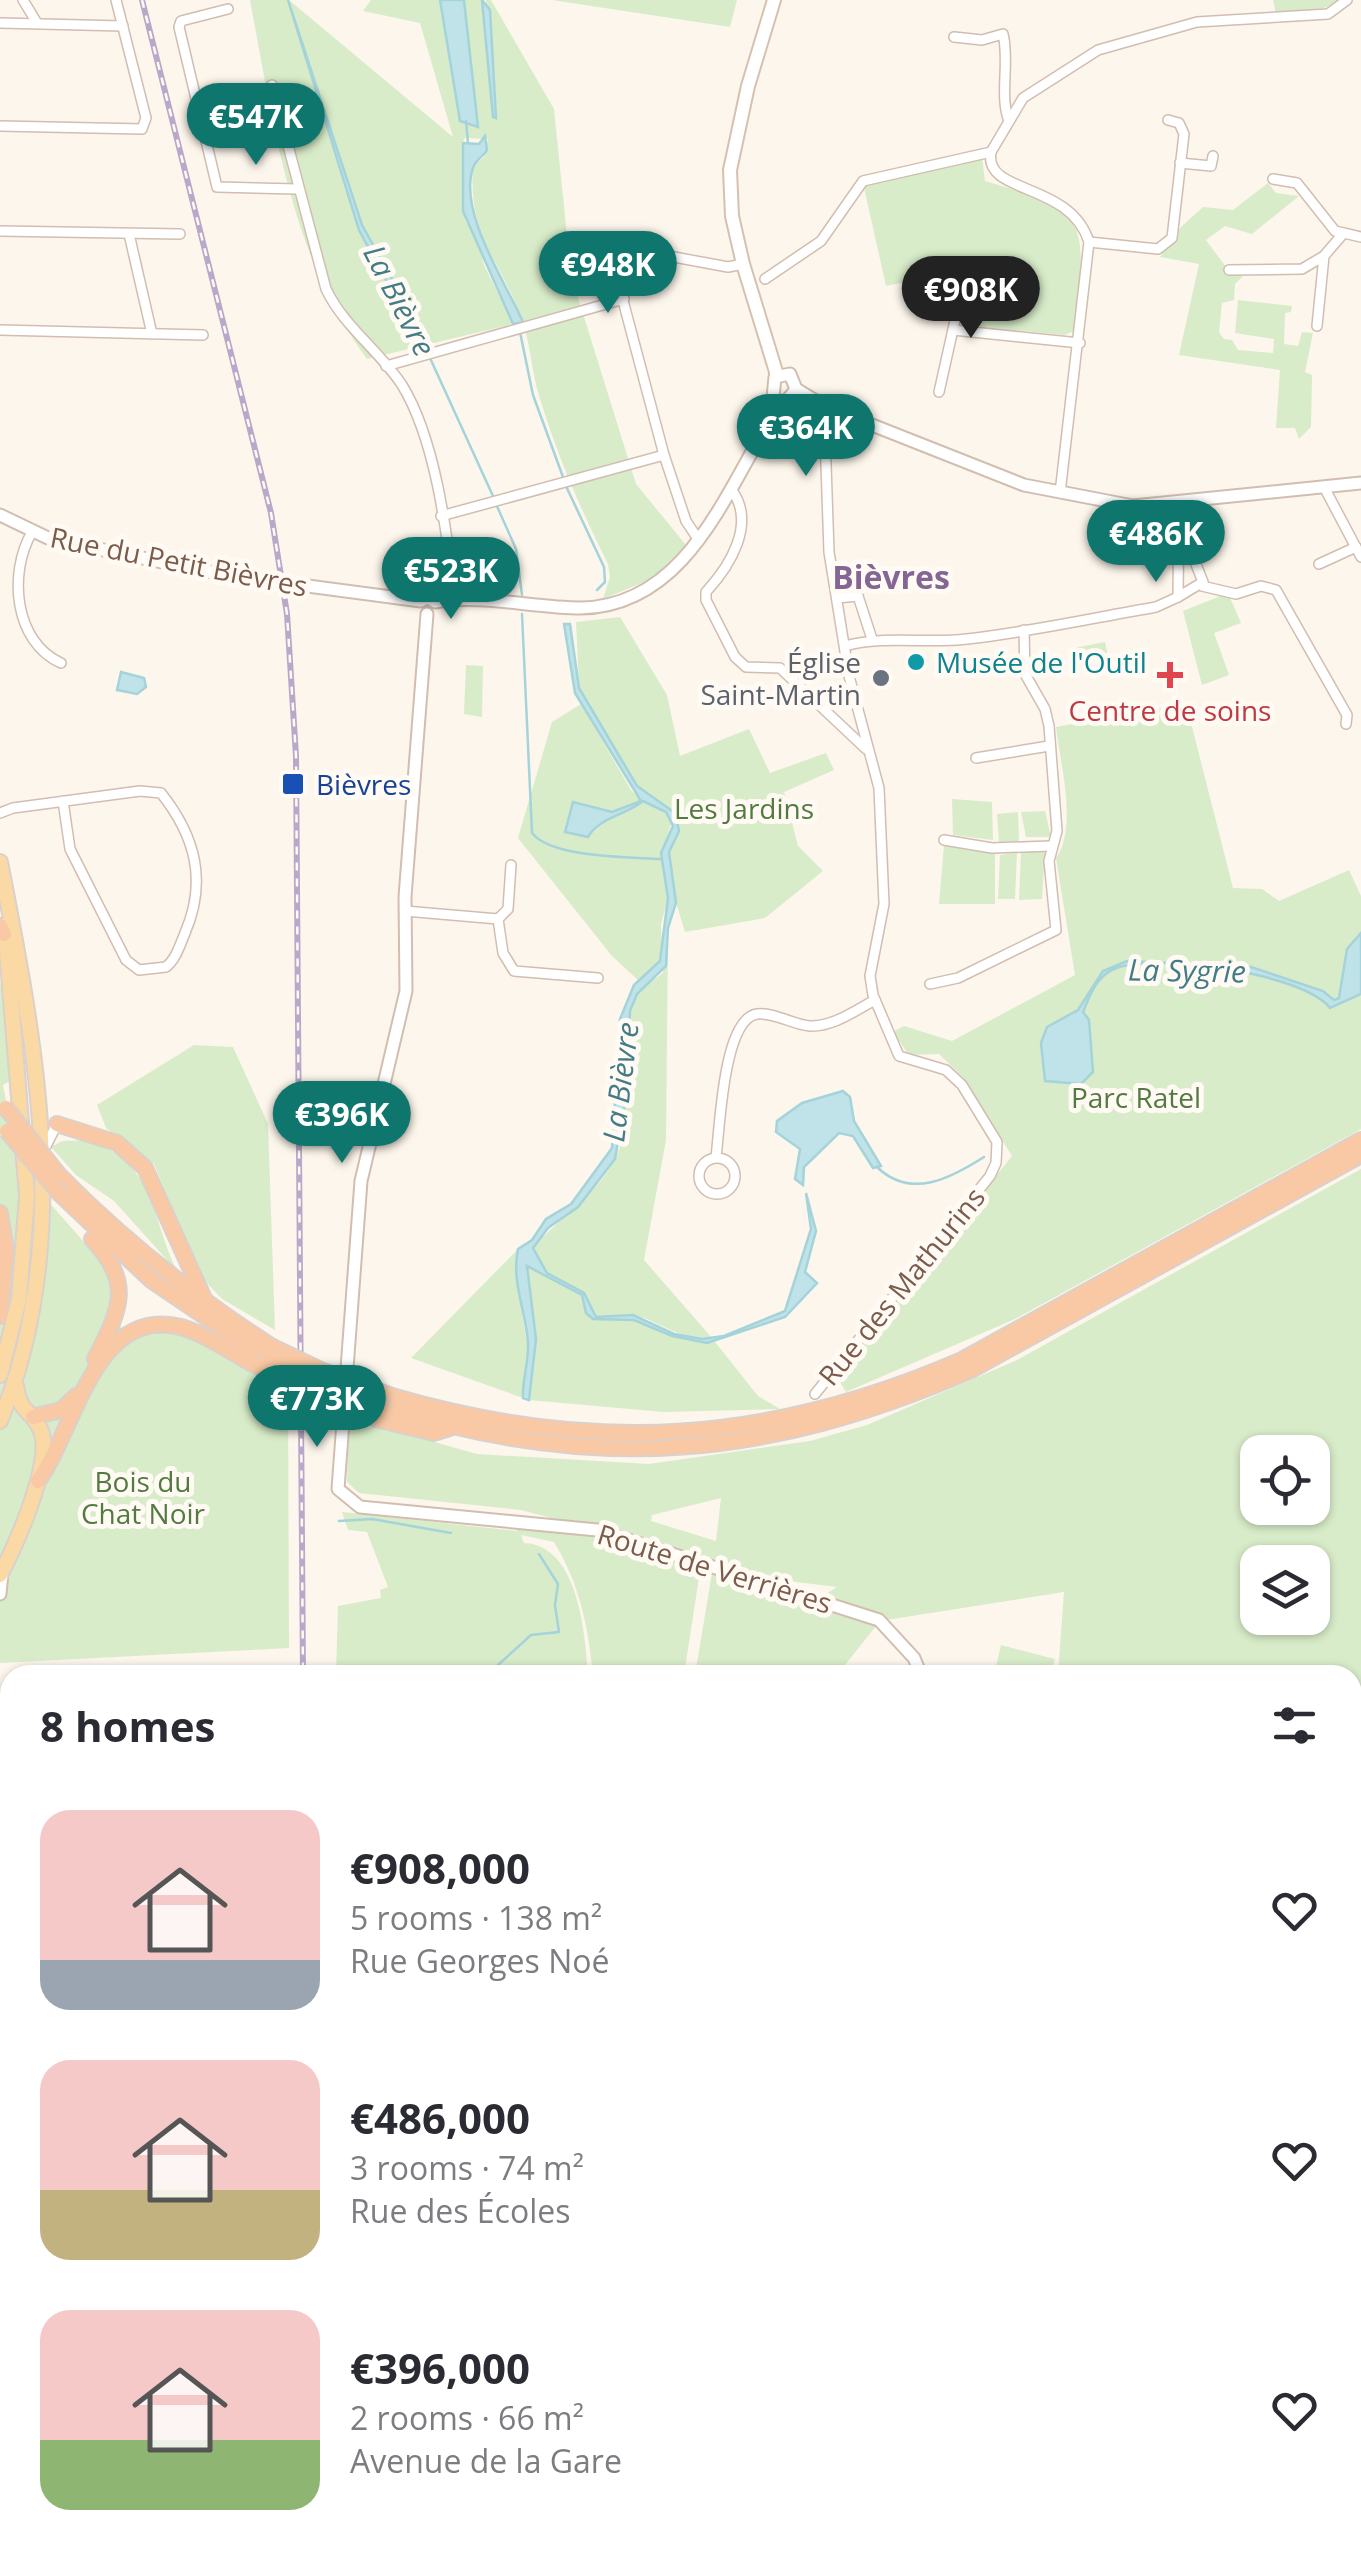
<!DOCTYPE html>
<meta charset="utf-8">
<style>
:root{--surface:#fff;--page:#f2f2f3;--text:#2b2b33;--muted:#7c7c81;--accent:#0f766e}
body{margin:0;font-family:"Open Sans",sans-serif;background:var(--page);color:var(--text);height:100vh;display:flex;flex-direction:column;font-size:38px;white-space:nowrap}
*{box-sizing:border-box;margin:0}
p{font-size:32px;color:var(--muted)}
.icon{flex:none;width:55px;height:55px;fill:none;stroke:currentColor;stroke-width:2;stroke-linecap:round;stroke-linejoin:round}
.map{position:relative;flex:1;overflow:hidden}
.side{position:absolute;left:0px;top:1665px;width:1362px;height:890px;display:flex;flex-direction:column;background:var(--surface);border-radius:30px 30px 0 0;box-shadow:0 2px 8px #0004}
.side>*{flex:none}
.fabs{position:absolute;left:1240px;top:1435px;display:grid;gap:20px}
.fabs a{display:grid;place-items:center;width:90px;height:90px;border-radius:20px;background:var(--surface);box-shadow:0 2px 8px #0004;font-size:50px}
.price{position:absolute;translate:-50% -85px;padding:0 22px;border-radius:35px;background:var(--accent);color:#fff;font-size:32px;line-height:65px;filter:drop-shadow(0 2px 5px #0008)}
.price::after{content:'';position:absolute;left:50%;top:60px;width:30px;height:22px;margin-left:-15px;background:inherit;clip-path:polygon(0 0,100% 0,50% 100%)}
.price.active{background:#222;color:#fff}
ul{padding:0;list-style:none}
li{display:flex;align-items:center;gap:30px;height:250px;padding:0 40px}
li span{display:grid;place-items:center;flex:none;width:280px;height:200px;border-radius:30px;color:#555}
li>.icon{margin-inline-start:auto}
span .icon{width:120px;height:120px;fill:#fffc;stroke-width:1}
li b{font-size:42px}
h2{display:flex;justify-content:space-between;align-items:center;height:120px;padding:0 40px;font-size:42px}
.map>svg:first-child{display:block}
.green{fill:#d8ecc9;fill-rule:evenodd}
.water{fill:#bfe3e8;stroke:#a5d3da;stroke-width:2.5}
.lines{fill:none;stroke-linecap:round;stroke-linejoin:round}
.stream{stroke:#a5d3da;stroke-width:2.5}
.minor-casing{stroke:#d1beb0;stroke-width:12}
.tertiary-casing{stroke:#d1beb0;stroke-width:15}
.secondary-casing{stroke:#d6c0b0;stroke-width:16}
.primary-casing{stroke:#dad1cd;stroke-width:18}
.trunk-casing{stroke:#dad1cd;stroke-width:18}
.minor{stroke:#fff;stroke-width:9}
.tertiary{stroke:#fff;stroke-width:11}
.secondary{stroke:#fff;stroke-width:12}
.primary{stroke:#fbd9a5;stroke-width:14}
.trunk{stroke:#f9c8a4;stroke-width:14}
.rail-casing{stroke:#b9a8c9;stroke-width:6}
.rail{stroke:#fffaf3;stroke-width:2.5;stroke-dasharray:8;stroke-linecap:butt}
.trunk-bridge-casing{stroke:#dad1cd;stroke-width:18;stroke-linecap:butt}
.trunk-bridge{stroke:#f9c8a4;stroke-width:14}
.culture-dot{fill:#0f9aa8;stroke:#fffaf3;stroke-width:4}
.health-dot{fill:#e0444e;stroke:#fffaf3;stroke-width:4}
.worship-dot{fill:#6b7280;stroke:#fffaf3;stroke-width:4}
.transit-dot{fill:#1a4fb4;stroke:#fffaf3;stroke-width:4}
.labels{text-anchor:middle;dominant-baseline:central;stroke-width:10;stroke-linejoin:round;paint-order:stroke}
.street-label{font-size:28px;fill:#7a5c4d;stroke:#fffaf3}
.worship-label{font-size:28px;fill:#5b616d;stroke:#fffaf3;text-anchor:end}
.culture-label{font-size:28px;fill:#0d838f;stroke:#fffaf3;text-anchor:start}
.health-label{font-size:28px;fill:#be3a42;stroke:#fffaf3}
.transit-label{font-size:28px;fill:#164399;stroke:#fffaf3;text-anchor:start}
.park-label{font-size:28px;fill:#537a41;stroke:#fffaf3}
.water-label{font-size:30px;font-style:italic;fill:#437c86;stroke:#fffaf3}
.quarter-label{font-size:32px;font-weight:bold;fill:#846695;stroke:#fffaf3}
</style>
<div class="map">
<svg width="1361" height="2555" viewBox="0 0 1361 2555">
<rect width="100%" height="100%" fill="#fdf6ec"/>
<g class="green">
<path d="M250,0H289L453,137L420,23L363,11L371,0H482L493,117L496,100L486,0H491L554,109L571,275L636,484L686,545L656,577L603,599L610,577L608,564C580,508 556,453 538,392C531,368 530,340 521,317C498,256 468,237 473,166L484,157L488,139L465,138L462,143L465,220L478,237L484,265L513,324L367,359C291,258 273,122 250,0Z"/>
<path d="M552,0H737L730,27Z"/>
<path d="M1273,0H1339L1324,8L1276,14Z"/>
<path d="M982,157L985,181C1096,213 1083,223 1077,330L1064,335L964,325L968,279L948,273L886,286L863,183Z"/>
<path d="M1268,183L1276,193L1299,196L1252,234L1225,226L1206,240L1232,275L1243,276L1235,284L1234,300L1222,303L1219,332L1224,339L1232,340L1238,350L1273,353L1274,339L1235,333L1238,300L1292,306L1291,312L1285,313L1284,344L1298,346L1302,332L1313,333L1305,372L1312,375L1311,427L1299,439L1295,428H1276L1280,370L1179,355L1199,264L1160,257L1181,227L1203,207L1233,210Z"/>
<path d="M1228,593L1241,623L1214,633L1229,675L1202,685L1183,611Z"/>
<path d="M620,617L667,695L680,756L749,729L770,773L826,753L834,770L784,792L798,846L823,871L765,918L685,932L676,903L669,852L679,826L675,813L637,786L579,688L576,622Z"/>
<path d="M1105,642L1108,657L1072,665L1069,649Z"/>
<path d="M466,665L483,666L482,717L464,714Z"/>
<path d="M1186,703L1233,888L1262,889L1279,901L1349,870L1361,896V1129L1015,1319L846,1392L835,1374L1012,1156L963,1077L939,1054L909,1055L893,1032L904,1026L952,1041L1075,975L1056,858C1078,827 1060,763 1056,727Z"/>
<path d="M581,704L631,790C643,804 663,805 672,821L664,846L668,898L661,924L662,952L658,967L639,981L612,956L518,838L552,722ZM576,802L612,812L638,804L610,817L588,837L566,822Z"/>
<path d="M952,799L992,802L993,840L953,835Z"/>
<path d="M1045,811L1051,837H1026L1021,812Z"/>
<path d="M1018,812L1019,841L999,842L997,814Z"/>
<path d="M944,845L995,853V904H939Z"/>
<path d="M1045,851L1042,899L1019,900L1021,852Z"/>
<path d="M1017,852L1015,899H998L1000,855Z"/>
<path d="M668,933L666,1140L644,1260L712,1338C684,1341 668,1327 644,1318C631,1314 610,1318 596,1317L589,1312L587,1297L547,1273L532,1248C557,1221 597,1194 615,1159C639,1114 611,1041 635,999C641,987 653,981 663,973Z"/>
<path d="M0,981L20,1075L3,1085L19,1168L112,1274V1316L130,1338C189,1318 235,1361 288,1389L289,1648L0,1663Z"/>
<path d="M194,1045L233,1047L268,1124L275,1330L222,1299L202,1278L154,1164L106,1128L97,1105Z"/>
<path d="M87,1140C156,1163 150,1215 177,1271L114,1201L76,1175L51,1147L62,1141Z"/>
<path d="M1361,1169V2555H1216L1219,2545H1352V1675H1058L1064,1592L880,1621L837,1675H695L712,1573L814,1602L837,1587L788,1581L521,1510L359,1493L347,1482L349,1418L477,1454L649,1464L810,1441L867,1425L1017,1360ZM1258,1452H1312V1508H1258ZM721,1498L716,1541L651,1521L652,1515ZM1258,1562H1312V1618H1258Z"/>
<path d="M518,1249L516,1279L528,1349L523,1398L411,1358Z"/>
<path d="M526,1266L582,1295L589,1317L634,1320L684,1340L715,1342L758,1396L780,1409L664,1412L529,1400L536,1339Z"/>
<path d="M342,1512L517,1531V1525L598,1533L700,1571L684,1675H593C588,1626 580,1585 554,1542L521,1535L524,1543C578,1545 585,1632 588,1675H336L338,1606L381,1598L380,1590L388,1587L367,1532L348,1530Z"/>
<path d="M1001,1645L1055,1659L1050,1675L995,1671Z"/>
<path d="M545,2545H616L617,2555H540Z"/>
</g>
<g class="water">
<path d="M288,0L362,225L430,347H422L359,230Z"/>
<path d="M440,0H464L478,127L460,121Z"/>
<path d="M482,0L490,10L496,118L493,117Z"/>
<path d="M485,136L487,150C483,157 475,160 473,168C458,212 505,281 523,322L513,324L463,211V143L479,144Z"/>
<path d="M564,624H570L579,688L637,786L675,813L679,831L669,852L676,903L668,928L666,966L637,994L630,1011L626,1098L615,1159L578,1207L548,1228L533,1248L547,1273L584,1293L596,1317L633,1315L674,1334L702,1339L724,1336L785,1311L811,1229L806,1193L816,1231L805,1272L817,1283L785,1317L707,1343L672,1336L634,1320L593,1319L586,1313L582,1295L527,1266L536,1339L529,1400L523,1398C522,1380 529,1362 528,1343C526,1311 511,1282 518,1249L532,1240L546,1219L571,1204L612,1148L620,1019L634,985L660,961L668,898L661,853L673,826L666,812L643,801C626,815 600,817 588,837L565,832L573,802L612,812L641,801L575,693Z"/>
<path d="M121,672L144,678L146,687L137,694L117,690Z"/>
<path d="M1361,933V994L1330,1008C1303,973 1153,952 1114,969C1096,977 1090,995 1083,1012L1089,1020L1093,1072L1081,1084L1045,1081L1041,1043L1047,1027L1078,1010L1103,971L1127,961L1251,967L1323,991L1334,1000L1339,998L1347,949Z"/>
<path d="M843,1091L850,1097L854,1121L881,1166L873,1168L853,1136L839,1133L804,1167L803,1185L795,1179L800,1149L776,1132L777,1121L802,1103Z"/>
<path d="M506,2545H544L540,2555H502Z"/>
</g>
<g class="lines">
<g class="stream">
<path d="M466,121L468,143"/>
<path d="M520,332L533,395L563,477"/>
<path d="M430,358L493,496"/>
<path d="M565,484L604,567L605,582L597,590"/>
<path d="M496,504L516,549L522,595"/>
<path d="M522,614L532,833C552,858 628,857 660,859"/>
<path d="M877,1167C911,1200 951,1178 984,1157"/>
<path d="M339,1521L372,1519L451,1533"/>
<path d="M487,1675L531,1635L559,1632L555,1605L558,1584L539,1554"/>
<path d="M491,2555L493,2545"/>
</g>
<g class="minor-casing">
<g id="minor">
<path d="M23,0L37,23"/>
<path d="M228,9L181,21L179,27L217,187L297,189"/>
<path d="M0,23L123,26"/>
<path d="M954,37L982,40L1003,34C1010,62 999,96 1009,121"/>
<path d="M272,85L326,289C344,327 379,350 402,385C436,440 447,535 455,599"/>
<path d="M199,108L240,96"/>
<path d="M0,126L142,129L146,118L116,0"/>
<path d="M1180,163L1211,166L1213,156"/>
<path d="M1273,179L1297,183L1335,231L1361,237"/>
<path d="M0,231L180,234"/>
<path d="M129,234L152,334"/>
<path d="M1089,242L1158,249L1172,238L1184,134L1179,123L1168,120"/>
<path d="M1229,270L1302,269L1324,256"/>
<path d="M765,279L821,241L863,181L991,152"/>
<path d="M1317,326L1324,256L1342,235"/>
<path d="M0,330L203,335"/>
<path d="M953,330L1080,343"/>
<path d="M386,366L624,299"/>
<path d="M939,392L964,280"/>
<path d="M1324,487L1361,557"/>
<path d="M731,489C757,523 730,566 706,592V600L735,657L746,667L780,668L866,749"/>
<path d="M1060,493L1089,242C1070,181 983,195 991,152L1023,98L1098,50L1197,22L1328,14L1347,0"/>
<path d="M1179,502L1178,597L1203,582L1180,524"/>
<path d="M441,516L664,455"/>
<path d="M32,532C8,573 14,642 61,663"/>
<path d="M698,539L686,521L664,455L613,263L618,253L631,249L728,267L743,264"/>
<path d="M1319,564L1356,547"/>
<path d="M1202,586L1236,594L1261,586L1276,590L1347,715L1346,724"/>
<path d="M837,598L858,596L872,639"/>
<path d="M845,646C884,635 926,644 967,639C1030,632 1093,618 1156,607L1178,597"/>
<path d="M976,758L1049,746"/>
<path d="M0,813L13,808L140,791L161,793C196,837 207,882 185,933C180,945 176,959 166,967L139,970L126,960L70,849L63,801"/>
<path d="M944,840L992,848L1051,846"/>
<path d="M405,911L498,919L508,909L511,865"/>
<path d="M498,919L503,953L514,971L598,978"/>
<path d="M930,984L958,978L1056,930L1049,861L1057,831L1049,726L1045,709L1025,674L1024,630"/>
<path d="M43,1152L57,1124"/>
<path d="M716,1157C720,1128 723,1019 757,1014C774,1012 794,1025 810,1026C833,1027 856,1010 875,1000"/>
<circle cx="717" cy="1176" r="18"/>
<path d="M815,1394L990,1176L996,1163L997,1142L962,1085L946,1070L899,1056L873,995L870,976L884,904L879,788L849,676L829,552L824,406"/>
<path d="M0,1863H10"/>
<path d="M0,2041H10"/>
<path d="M0,2484L10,2485"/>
<path d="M68,2545L77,2555"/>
<path d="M344,2545L346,2555"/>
<path d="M234,2555L237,2545"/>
<path d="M480,2555V2545"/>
<path d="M678,2555L692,2545"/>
</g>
</g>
<g class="tertiary-casing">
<g id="tertiary">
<path d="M796,389L824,406L1024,485L1133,506L1361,483"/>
<path d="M771,417L775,377L790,374L796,389"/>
<path d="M0,515L50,539L225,575L421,601L428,598L435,602C482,594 533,608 581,608C686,606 725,493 772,417C779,405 790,399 796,389"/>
<path d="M427,614L405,897L406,991L361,1181L338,1489L360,1507L597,1530L879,1620L914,1658L921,1675"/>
<path d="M0,1594L2,1573"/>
<path d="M832,2555L833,2545"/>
</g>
</g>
<g class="secondary-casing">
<path id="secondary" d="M774,0L748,86L730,170L732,216L743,264L777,375"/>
</g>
<g class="primary-casing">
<g id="primary">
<path d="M0,862C36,1046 74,1242 0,1421"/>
<path d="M0,1375L19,1299L27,1196L5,925"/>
<path d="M0,1575C16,1545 53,1462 41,1431C32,1408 21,1417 16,1386"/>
</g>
</g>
<g class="trunk-casing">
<g id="trunk">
<path d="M0,926L4,934"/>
<path d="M57,1124L117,1143L145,1168L206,1303"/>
<path d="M59,1175C125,1242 193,1296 271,1346"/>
<path d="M60,1194L151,1280L266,1358"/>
<path d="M0,1213L6,1250L0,1316"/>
<path d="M92,1239C134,1285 120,1309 95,1359"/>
<path d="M395,1397C596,1455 771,1443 962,1360L1361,1140"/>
<path d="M380,1406C595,1474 766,1459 971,1370L1361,1155"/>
<path d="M33,1417L61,1410L76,1396"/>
<path d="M380,1420L434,1433L450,1428"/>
<path d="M38,1481C75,1431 94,1305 181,1327C205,1334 229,1351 251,1363"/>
</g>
</g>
<use href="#minor" class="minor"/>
<use href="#tertiary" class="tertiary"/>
<use href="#secondary" class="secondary"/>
<use href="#primary" class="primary"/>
<use href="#trunk" class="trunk"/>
<g class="rail-casing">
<g id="rail">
<path d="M142,0L271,513L287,614L296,756L303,1675"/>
<path d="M254,2555L257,2545"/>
</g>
</g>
<use href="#rail" class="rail"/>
<g class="trunk-bridge-casing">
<g id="trunk-bridge">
<path d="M6,1108L59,1175"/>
<path d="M7,1131L60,1194"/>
<path d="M271,1346L323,1371L395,1397"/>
<path d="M266,1358L340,1393L380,1406"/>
<path d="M251,1363L334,1404L380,1420"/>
</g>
</g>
<use href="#trunk-bridge" class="trunk-bridge"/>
</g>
<circle class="culture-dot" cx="916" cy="662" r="10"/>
<path class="health-dot" d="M1165 660h10v10h10v10h-10v10h-10v-10h-10v-10h10z"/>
<circle class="worship-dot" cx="881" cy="678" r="10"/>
<rect class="transit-dot" x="281" y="772" width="24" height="24" rx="5"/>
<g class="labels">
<g class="street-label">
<text transform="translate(179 561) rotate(11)">Rue du Petit Bièvres</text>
<text transform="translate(901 1286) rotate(-51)">Rue des Mathurins</text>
<text transform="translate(715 1568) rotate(17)">Route de Verrières</text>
</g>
<g class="worship-label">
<text x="861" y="662">Église<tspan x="861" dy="32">Saint-Martin</tspan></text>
</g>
<g class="culture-label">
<text x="936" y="662">Musée de l'Outil</text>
</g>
<g class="health-label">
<text x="1170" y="710">Centre de soins</text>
</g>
<g class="transit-label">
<text x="316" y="784">Bièvres</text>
</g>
<g class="park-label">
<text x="744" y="808">Les Jardins</text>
<text x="1136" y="1097">Parc Ratel</text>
<text x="143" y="1481">Bois du<tspan x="143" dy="32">Chat Noir</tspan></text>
</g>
<g class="water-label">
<text transform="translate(400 300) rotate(63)">La Bièvre</text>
<text transform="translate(1187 970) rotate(1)">La Sygrie</text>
<text transform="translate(620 1082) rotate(-83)">La Bièvre</text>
</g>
<g class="quarter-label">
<text x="891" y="576">Bièvres</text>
</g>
</g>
</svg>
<div class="fabs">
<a><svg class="icon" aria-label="locate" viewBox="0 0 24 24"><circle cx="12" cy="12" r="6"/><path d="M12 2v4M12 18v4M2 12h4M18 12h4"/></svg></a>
<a><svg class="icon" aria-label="layers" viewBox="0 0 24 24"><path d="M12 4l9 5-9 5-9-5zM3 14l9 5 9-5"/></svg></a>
</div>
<b class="price" style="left:256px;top:168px">€547K</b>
<b class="price" style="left:608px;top:316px">€948K</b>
<b class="price active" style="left:971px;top:341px">€908K</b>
<b class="price" style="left:806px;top:479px">€364K</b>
<b class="price" style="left:1156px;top:585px">€486K</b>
<b class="price" style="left:451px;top:622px">€523K</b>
<b class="price" style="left:342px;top:1166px">€396K</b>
<b class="price" style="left:317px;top:1450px">€773K</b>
<section class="side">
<h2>8 homes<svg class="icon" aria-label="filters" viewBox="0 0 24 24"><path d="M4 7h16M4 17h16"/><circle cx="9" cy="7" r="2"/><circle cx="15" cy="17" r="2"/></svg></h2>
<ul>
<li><span style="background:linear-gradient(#f6c9c9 75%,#9aa5b1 0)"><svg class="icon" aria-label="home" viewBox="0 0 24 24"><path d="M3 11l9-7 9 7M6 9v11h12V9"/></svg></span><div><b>€908,000</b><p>5 rooms · 138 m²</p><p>Rue Georges Noé</p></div><svg class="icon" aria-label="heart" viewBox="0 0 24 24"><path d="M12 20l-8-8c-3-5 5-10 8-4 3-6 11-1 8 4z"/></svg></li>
<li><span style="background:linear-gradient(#f6c9c9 65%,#c2b280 0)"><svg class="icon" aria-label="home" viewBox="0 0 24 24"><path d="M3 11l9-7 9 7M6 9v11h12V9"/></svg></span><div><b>€486,000</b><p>3 rooms · 74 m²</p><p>Rue des Écoles</p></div><svg class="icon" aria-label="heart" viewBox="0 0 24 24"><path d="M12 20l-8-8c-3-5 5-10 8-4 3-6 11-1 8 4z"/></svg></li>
<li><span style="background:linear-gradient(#f6c9c9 65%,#8fb573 0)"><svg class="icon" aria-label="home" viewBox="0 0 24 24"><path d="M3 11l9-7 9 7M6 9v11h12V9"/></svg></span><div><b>€396,000</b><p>2 rooms · 66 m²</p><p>Avenue de la Gare</p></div><svg class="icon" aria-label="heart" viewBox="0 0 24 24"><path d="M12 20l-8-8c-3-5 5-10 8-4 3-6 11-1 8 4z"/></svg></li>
</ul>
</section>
</div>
